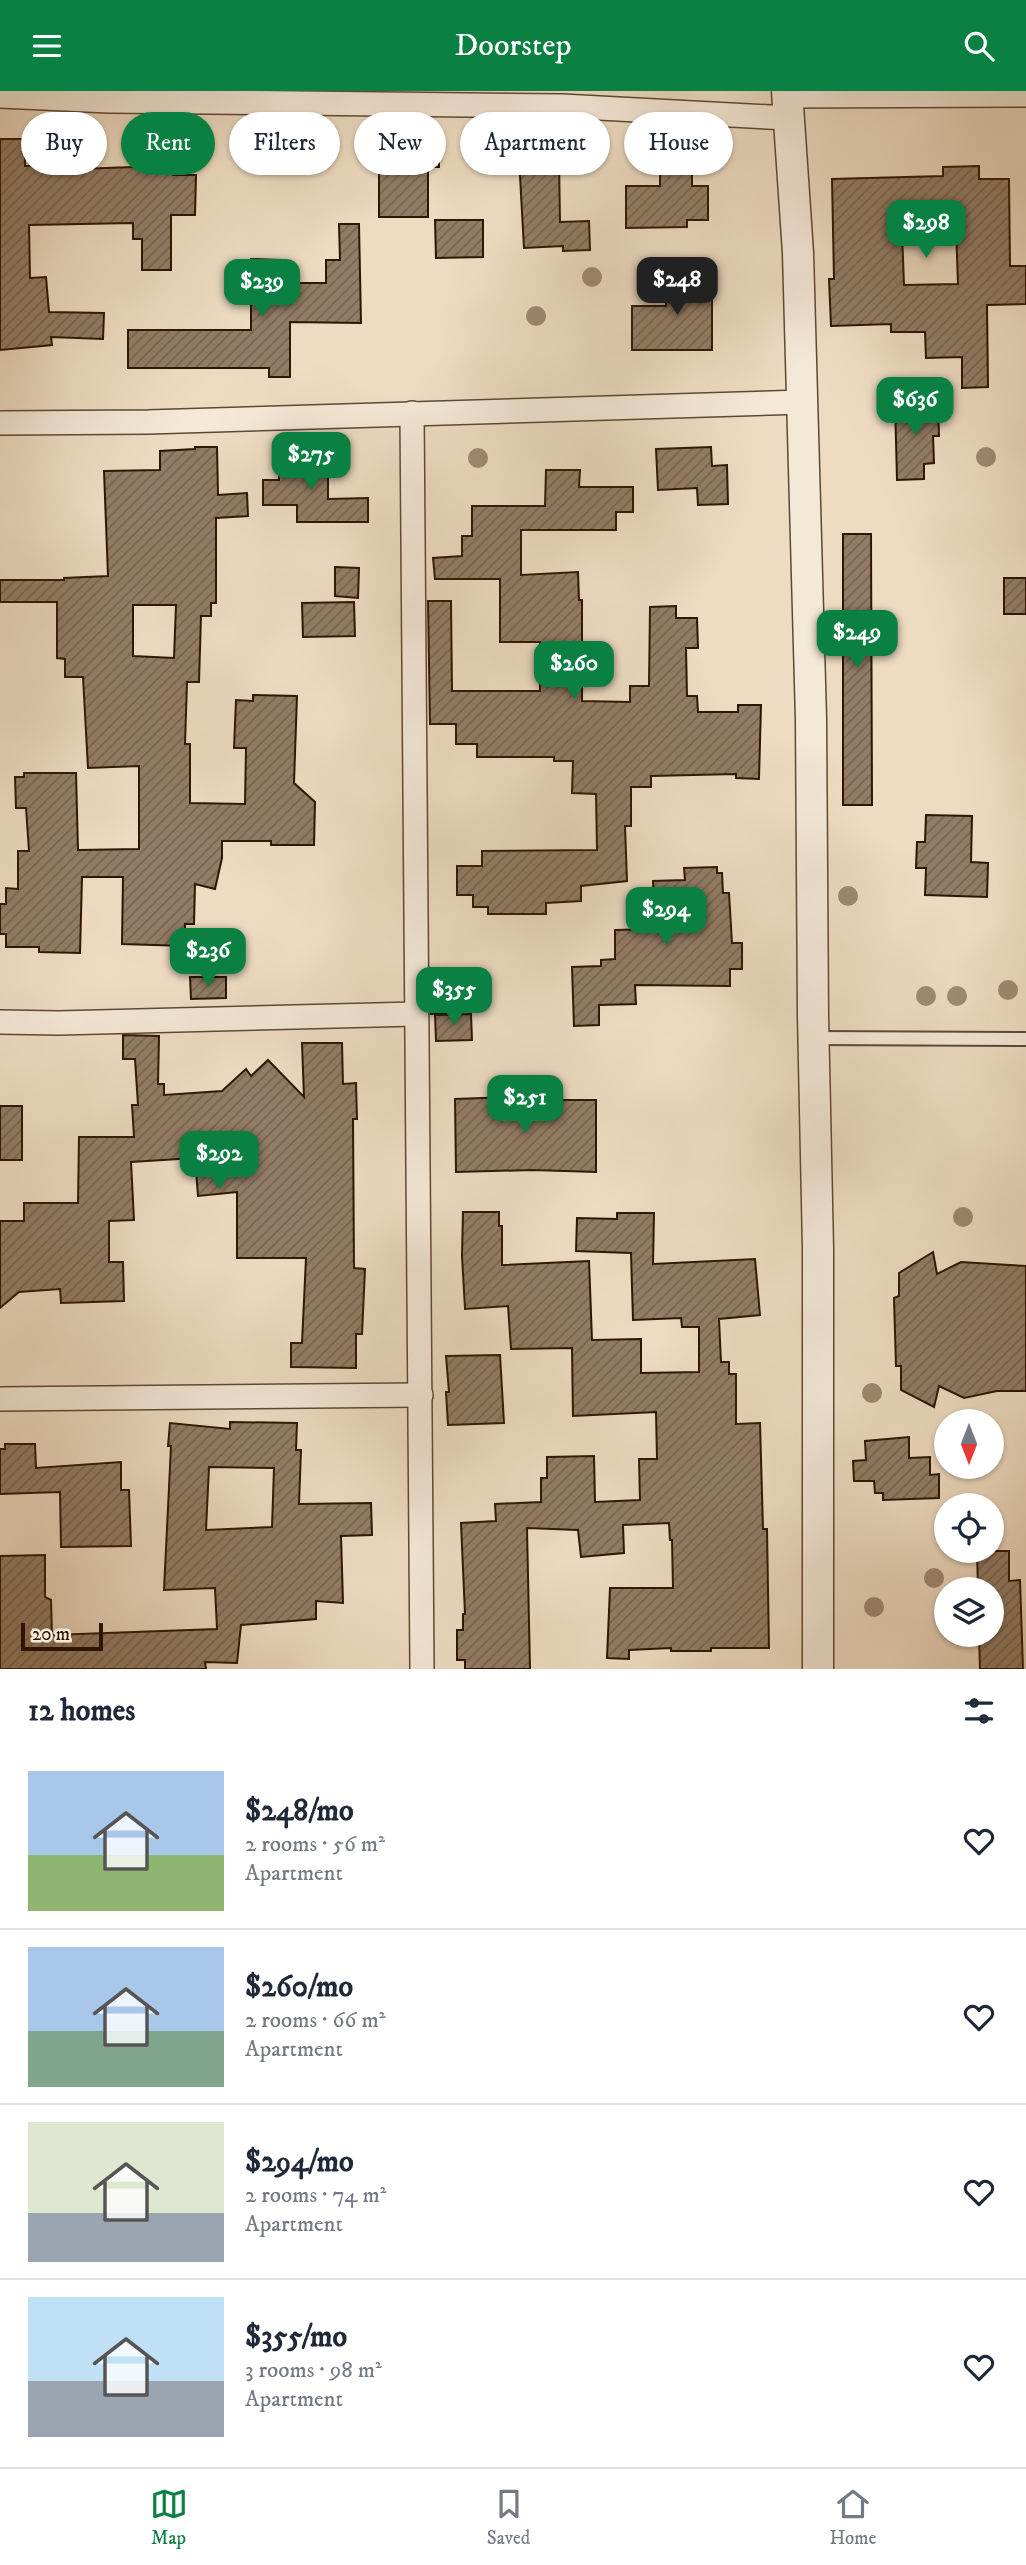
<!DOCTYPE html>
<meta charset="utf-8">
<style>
:root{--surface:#fff;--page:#f6f6f7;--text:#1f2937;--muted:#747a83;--line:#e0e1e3;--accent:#0b8043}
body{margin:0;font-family:"IM FELL DW Pica",serif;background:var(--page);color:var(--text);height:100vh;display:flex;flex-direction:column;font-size:26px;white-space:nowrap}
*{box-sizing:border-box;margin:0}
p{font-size:23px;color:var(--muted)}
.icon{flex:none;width:38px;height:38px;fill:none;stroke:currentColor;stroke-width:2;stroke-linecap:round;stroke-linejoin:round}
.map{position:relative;height:1578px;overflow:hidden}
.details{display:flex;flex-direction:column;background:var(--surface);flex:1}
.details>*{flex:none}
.banner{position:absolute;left:21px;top:21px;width:985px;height:63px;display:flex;gap:14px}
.needle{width:46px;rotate:180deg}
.controls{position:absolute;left:934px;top:1318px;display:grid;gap:14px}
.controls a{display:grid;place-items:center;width:70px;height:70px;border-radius:50%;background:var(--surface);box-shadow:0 2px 5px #0004;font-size:35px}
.scale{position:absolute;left:21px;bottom:18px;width:82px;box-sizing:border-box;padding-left:7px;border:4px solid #2f1603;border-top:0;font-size:19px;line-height:24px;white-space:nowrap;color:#2f1603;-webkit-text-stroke:5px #f4e8d7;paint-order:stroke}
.price{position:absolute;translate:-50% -60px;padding:0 16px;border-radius:14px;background:var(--accent);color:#fff;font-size:23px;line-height:46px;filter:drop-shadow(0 2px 4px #0008)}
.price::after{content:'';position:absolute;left:50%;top:42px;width:21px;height:16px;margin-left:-10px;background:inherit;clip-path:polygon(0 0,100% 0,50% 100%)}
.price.active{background:#222;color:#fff}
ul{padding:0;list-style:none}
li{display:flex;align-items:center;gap:21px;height:175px;padding:0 28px}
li+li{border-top:2px solid var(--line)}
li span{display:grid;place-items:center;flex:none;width:196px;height:140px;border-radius:0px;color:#555}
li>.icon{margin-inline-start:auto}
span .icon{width:84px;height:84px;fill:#fffc;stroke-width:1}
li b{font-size:30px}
h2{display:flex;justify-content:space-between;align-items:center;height:84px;padding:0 28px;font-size:30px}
.chip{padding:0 24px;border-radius:32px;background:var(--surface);box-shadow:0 2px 5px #0004;font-size:24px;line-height:63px}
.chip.active{background:var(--accent);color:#fff}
header{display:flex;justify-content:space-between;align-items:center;height:91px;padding:0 28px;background:var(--accent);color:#fff;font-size:32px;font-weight:600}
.dock{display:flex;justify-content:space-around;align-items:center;height:98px;border-top:2px solid var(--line);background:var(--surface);font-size:19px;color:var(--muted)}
.dock a{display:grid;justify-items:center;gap:4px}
.dock .active{color:var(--accent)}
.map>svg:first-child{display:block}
.building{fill:url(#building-hatch);stroke:#2f1603;stroke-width:2;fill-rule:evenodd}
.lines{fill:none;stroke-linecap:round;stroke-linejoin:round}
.service-casing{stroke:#5f4833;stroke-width:16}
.minor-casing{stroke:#5f4833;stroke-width:26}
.tertiary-casing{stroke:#5f4833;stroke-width:33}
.service{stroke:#f4e8d7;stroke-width:12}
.minor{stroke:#f4e8d7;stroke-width:23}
.tertiary{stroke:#f4e8d7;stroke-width:30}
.tree{fill:#9f8a73}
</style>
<header><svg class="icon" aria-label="menu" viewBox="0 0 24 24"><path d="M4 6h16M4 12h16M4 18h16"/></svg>Doorstep<svg class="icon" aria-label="search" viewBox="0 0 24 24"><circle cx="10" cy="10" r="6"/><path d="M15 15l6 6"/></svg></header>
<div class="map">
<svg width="1026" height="1578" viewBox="0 0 1026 1578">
<defs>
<pattern id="building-hatch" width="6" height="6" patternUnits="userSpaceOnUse" patternTransform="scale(1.75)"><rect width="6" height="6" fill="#927d66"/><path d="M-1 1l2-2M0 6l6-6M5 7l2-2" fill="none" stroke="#786552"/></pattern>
</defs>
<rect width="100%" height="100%" fill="#eedcc2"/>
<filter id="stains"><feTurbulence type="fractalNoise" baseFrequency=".00286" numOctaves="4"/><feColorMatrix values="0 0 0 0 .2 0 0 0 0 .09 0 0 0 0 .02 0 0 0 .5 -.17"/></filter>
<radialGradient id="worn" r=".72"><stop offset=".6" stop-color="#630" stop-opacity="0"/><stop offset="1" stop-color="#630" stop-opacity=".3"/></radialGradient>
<g class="building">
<path d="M0,48H25V75L78,73V78L133,76V70H173V84H196L195,124H171V179H142V148H133V132L29,134L30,187L46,186L49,221L104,222L103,248L51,246L52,254L0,259Z"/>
<path d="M407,53H439V76H428V126H379V59H407Z"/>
<path d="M519,67H559L560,131L589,130L590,159L563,160V155L524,157Z"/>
<path d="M660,73H692V95H708V129H687V136L626,137V95H660Z"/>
<path d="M979,75V88H1009L1010,175H1026V213L987,214L988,296L962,297V266L926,267L925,241H891V233L831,235L829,188H834L832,88L943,85V76ZM901,114H944V137H956L958,193L904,194Z"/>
<path d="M435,129H483V166L436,167Z"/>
<path d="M339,133H359L361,232L290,231V286H269V277H128V239H251V168L281,169V192H326V169H340Z"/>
<path d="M666,183H712V259H632V215H666Z"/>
<path d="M938,310L939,345H933L934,372L924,373V388L897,389L895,311Z"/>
<path d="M195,356H217L218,404L247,402L248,425L216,427V512H211V525H201L199,591H187L185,653H190V712L245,713L246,657H234L236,609L253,610V604L297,605L294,692L315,711L314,754H271V750H222V767L215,798L195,793L194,833H185V855L122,853L123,786H82L80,862L39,861V856H6V843H0V813H6V797L18,798V760H29L26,717H16L15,686H24V682H76L78,759L139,758V675L88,677L83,586H65V568L57,567V511H0V489H64V487L108,485L104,380L160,379V360L195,358ZM133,514H176L174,567L133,565Z"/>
<path d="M711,356L712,375L727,374L728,413L698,414L697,397L658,399L656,358Z"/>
<path d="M279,365H328V408L368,407V431H297V414H263V389H279Z"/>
<path d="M546,379H580L579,396H633V421H616V439H521V484L578,481L579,509H582V610L630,611V595H649L650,516L676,515V527H697L698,557H686L687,605H697L698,621H738V614H761L759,688L736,687V683L651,685V696H631V735H625L627,790L581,795V810L546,812V823H488V816H473V804H457V775H482V760L597,759L596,703L572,702L573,670H554V666H477V653H456V633H430L428,510H451L452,600H540V551H500V488H435L433,467L462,465V445H472V415H545Z"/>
<path d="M843,443H871L872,714H843Z"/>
<path d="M335,476L359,477L358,507L335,505Z"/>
<rect x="1004" y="487" width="22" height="36"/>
<path d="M354,511L355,545L303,546L302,512Z"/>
<path d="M926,724L972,725L971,771L988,772L987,806L925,804L926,777H916L917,751H925Z"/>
<path d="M717,776V782H722L723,802H729L732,852H742V878H730V895L635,894L636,913L599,914V934L574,935L572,876L601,875V869L615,868V839L655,838L653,790L685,789L684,777Z"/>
<path d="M190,886H226V907L191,908Z"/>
<path d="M431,896H451L452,922L431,923Z"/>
<path d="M471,923L472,949L436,950L435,924Z"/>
<path d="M123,944L159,945L158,993H164V1004L222,1000L246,978L251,985L268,969L304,1006L302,952H342L343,993L356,992L357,1028H353L354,1177L365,1178L362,1243H356V1277L291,1276V1252H302L306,1167H237V1101L198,1105L195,1067L131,1071L134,1129L109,1130V1171H123L124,1210L61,1212L60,1198L19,1201L0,1217V1130H24V1112H78L79,1046H134L132,1014H138L135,968H123Z"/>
<path d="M539,1005V1009H596V1081L532,1079L456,1081L455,1008Z"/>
<rect x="0" y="1015" width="22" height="54"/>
<path d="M463,1121H499V1135H502V1174L589,1170L592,1249L641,1248V1282L699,1281V1236H682L681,1227L633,1229L631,1162L576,1160L577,1127L617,1128V1122H654L653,1173L755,1168L760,1224L719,1228L721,1271H729V1283H736V1333L760,1332L763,1438H767L769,1557H711V1560H671V1557L629,1559V1568L607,1567L610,1497H673L672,1449H670L669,1432L623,1434L624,1462L581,1466L578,1439L527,1437L530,1578H465V1569H457V1539H463V1523H465L461,1432L496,1430L495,1413L541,1411V1387H547V1366L594,1365L595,1411L640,1409L639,1368H657L656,1321L573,1325L572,1257L511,1258L508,1215L465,1218L462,1165Z"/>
<path d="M933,1161L937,1183L961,1171L1026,1175V1300H997L964,1307L939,1295L934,1316L901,1299V1275H896L894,1207L899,1205V1182Z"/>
<path d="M500,1264L504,1332L448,1334L446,1301H449L446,1265Z"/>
<path d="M230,1331L297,1332L296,1359H301L299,1413L371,1412L372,1444L341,1445L343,1512L316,1510V1528L241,1534L237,1572L205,1571L206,1578H0V1465L45,1464V1506L51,1509L52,1544L217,1538L215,1497L164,1499L171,1355H168L170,1332L230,1338ZM209,1376L274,1377L272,1436L206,1439Z"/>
<path d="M909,1346V1367L930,1366V1384L939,1383V1407L883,1409V1402H875L874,1390H854L853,1370L866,1369L865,1350Z"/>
<path d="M5,1353H35L36,1377L121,1371V1399H129L131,1455L61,1456L60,1401L0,1403V1358H5Z"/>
<path d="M977,1460H1009V1490L1020,1489L1023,1578H980L979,1544H992V1498H978Z"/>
</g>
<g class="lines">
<g class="service-casing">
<path id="service" d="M814,947L1026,948"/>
</g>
<g class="minor-casing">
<g id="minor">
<path d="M0,5L109,10L562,15L788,27"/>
<path d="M788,5L1026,4"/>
<path d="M412,322L422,1578"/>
<path d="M0,332L148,331L803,311"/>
<path d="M0,931L59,932L416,923"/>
<path d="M0,1308L421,1304"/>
</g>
</g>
<g class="tertiary-casing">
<path id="tertiary" d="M787,0L798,162L811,628L813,925L818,1158V1578"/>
</g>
<use href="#service" class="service"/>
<use href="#minor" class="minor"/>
<use href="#tertiary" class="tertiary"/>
</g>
<g class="tree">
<circle cx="592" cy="186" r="10"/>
<circle cx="536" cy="225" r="10"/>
<circle cx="986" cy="366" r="10"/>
<circle cx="478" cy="367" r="10"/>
<circle cx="848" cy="805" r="10"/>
<circle cx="1008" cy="899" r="10"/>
<circle cx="926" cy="905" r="10"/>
<circle cx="957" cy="905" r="10"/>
<circle cx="963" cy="1126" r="10"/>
<circle cx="872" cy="1302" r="10"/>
<circle cx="934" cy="1487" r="10"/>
<circle cx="874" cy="1516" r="10"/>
</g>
<rect width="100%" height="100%" filter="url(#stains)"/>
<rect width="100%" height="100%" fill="url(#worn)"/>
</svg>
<div class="controls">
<a><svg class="needle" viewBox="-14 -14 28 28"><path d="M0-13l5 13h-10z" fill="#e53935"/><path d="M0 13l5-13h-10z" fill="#747a83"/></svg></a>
<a><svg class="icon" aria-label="locate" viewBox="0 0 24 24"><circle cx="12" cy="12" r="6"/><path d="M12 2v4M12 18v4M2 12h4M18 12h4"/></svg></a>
<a><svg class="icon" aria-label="layers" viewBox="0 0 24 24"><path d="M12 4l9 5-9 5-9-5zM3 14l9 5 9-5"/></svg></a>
</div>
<div class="scale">20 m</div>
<b class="price" style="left:926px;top:169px">$298</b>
<b class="price active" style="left:677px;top:226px">$248</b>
<b class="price" style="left:262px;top:228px">$239</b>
<b class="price" style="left:915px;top:346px">$636</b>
<b class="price" style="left:311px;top:401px">$275</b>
<b class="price" style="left:857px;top:579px">$249</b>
<b class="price" style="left:574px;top:610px">$260</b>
<b class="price" style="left:666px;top:856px">$294</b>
<b class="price" style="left:208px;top:897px">$236</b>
<b class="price" style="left:454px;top:936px">$355</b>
<b class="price" style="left:525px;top:1044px">$251</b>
<b class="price" style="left:219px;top:1100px">$292</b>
<div class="banner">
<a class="chip">Buy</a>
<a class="chip active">Rent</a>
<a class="chip">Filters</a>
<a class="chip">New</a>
<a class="chip">Apartment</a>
<a class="chip">House</a>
</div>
</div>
<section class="details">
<h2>12 homes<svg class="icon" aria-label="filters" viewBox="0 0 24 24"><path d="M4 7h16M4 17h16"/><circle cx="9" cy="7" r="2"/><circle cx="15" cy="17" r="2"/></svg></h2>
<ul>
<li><span style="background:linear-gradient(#a9c7e8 60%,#8fb573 0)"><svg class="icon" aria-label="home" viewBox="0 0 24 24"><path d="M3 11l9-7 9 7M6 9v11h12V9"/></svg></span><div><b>$248/mo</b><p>2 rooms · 56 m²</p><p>Apartment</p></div><svg class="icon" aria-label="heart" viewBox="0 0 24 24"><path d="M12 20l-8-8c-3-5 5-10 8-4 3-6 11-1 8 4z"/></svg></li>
<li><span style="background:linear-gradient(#a9c7e8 60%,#7fa58c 0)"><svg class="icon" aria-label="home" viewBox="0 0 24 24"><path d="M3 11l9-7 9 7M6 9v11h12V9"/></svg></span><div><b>$260/mo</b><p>2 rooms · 66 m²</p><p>Apartment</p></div><svg class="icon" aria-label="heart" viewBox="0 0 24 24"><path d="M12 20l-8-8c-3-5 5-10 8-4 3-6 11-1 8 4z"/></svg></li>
<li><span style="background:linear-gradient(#dfe7d0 65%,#9aa5b1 0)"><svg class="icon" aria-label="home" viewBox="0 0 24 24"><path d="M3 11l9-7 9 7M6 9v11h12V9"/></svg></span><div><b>$294/mo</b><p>2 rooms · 74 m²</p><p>Apartment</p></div><svg class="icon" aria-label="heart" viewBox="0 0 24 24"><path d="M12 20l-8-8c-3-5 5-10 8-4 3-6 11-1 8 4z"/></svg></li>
<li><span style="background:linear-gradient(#bfe0f5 60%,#9aa5b1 0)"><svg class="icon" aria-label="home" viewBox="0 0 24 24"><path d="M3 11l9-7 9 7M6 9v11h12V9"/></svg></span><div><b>$355/mo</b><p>3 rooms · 98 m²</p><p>Apartment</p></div><svg class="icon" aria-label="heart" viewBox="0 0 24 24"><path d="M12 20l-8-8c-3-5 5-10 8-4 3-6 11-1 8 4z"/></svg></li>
</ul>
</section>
<nav class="dock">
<a class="active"><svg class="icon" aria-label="map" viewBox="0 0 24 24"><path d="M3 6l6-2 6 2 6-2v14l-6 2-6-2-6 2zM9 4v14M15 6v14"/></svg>Map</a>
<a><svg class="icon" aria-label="saved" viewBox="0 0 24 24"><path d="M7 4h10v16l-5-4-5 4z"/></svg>Saved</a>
<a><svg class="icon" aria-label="home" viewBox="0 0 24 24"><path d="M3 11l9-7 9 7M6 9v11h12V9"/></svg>Home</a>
</nav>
